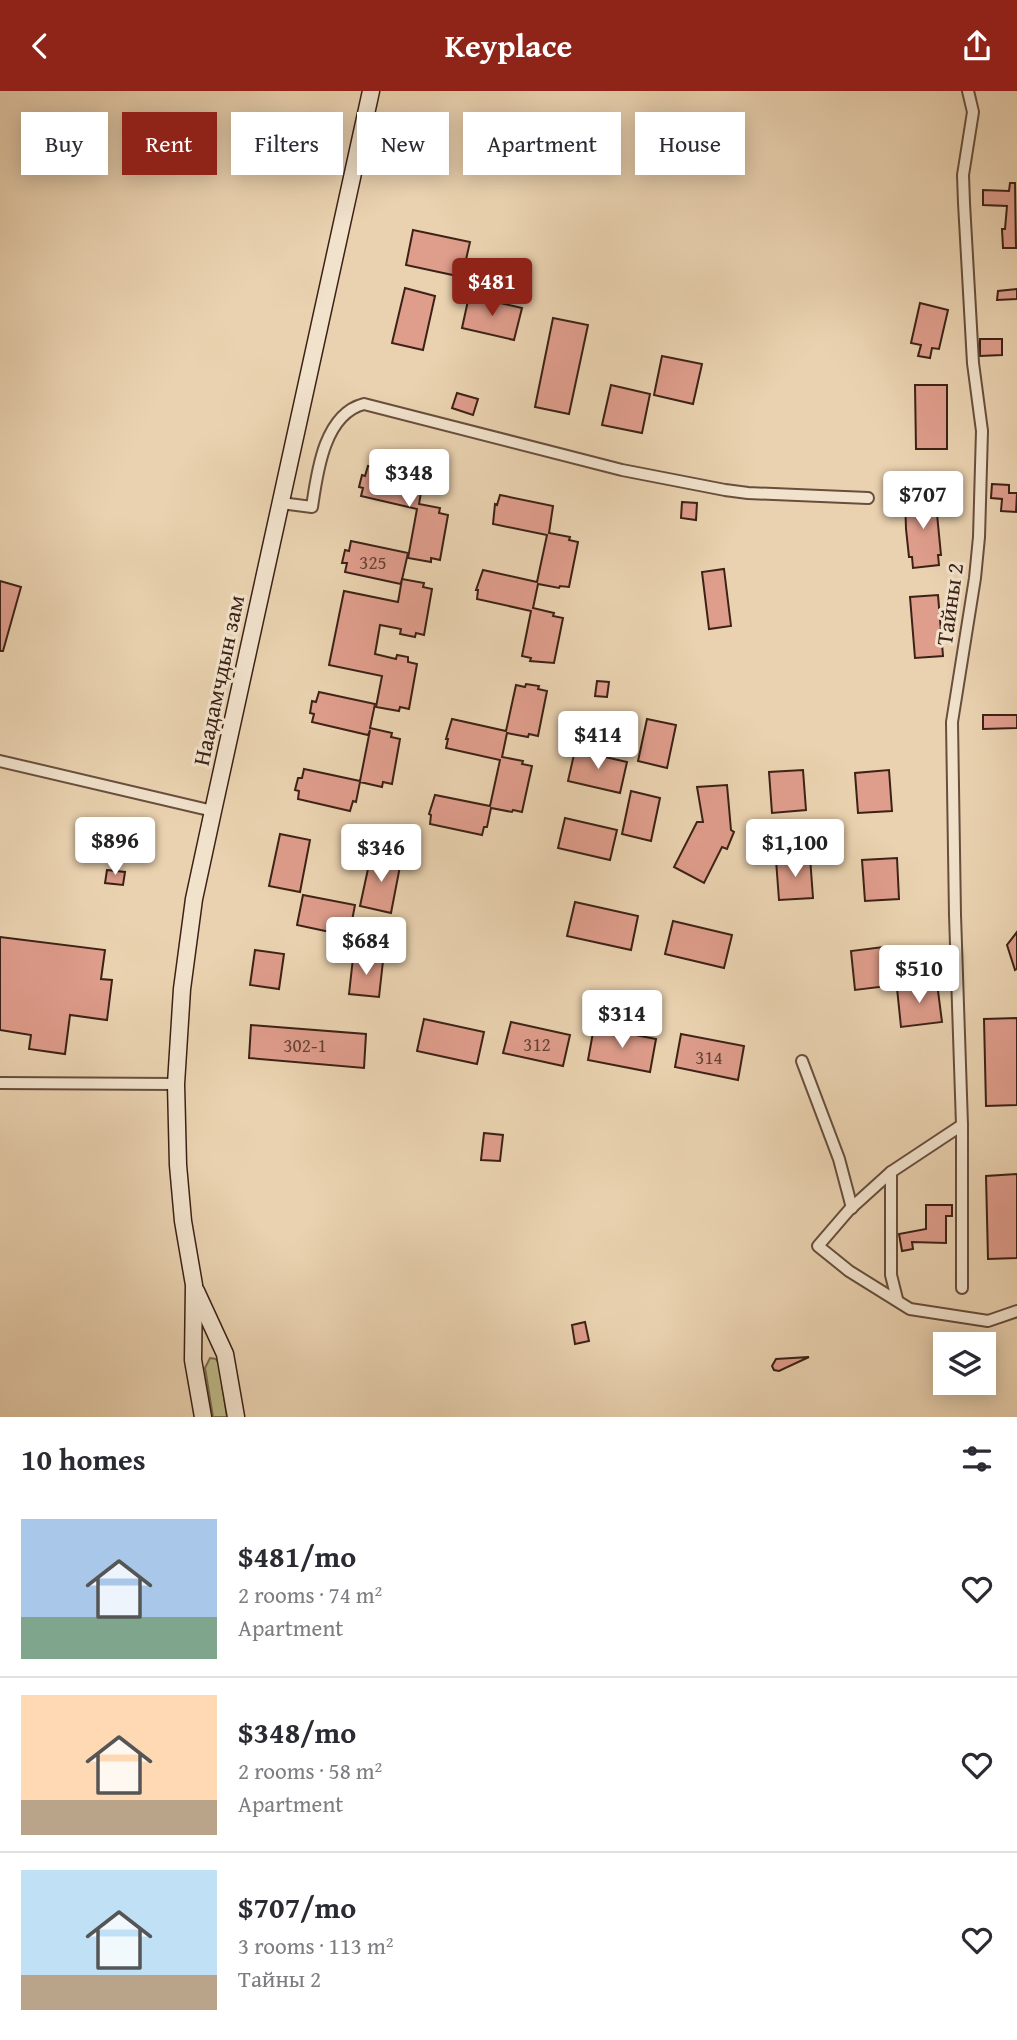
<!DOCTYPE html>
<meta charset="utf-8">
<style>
:root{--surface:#fff;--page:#f2f2f3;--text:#2b2b33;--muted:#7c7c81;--line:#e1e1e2;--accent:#8f2418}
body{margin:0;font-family:"Gentium Book Plus",serif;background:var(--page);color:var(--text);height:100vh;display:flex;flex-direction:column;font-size:26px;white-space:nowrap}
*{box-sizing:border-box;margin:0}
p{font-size:23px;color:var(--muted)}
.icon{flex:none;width:38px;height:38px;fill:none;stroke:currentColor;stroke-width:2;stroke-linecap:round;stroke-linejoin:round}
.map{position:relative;height:1326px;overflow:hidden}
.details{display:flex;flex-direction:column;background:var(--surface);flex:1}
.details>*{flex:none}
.top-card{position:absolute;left:21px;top:21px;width:976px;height:63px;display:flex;gap:14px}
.fabs{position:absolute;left:933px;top:1241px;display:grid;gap:14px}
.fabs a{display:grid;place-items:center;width:63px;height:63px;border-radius:0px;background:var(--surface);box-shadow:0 4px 18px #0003;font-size:35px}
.price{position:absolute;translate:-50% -60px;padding:0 16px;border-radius:7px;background:#fff;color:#222;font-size:23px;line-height:46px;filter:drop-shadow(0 2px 4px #0008)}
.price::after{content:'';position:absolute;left:50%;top:42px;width:21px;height:16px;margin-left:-10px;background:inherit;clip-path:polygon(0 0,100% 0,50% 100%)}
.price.on{background:var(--accent);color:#fff}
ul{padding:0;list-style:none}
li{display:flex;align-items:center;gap:21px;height:175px;padding:0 21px}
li+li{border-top:2px solid var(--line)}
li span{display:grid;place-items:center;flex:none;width:196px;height:140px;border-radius:0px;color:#555}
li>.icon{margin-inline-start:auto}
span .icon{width:84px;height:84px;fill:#fffc;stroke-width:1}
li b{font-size:30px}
h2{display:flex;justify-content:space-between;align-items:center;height:84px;padding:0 21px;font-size:30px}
.pill{padding:0 24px;border-radius:0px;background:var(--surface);box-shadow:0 4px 18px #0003;font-size:24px;line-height:63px}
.pill.on{background:var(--accent);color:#fff}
header{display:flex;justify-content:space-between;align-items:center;height:91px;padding:0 21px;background:var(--accent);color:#fff;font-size:32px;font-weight:700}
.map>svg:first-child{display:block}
.green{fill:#bdba87;stroke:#7c6e4e;stroke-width:2}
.building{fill:#df9d8c;stroke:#3c2216;stroke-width:2}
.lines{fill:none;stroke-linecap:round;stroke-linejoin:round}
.minor-casing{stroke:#684e3c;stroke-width:14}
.secondary-casing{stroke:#3c2216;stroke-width:19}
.minor{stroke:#f1e2cc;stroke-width:10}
.secondary{stroke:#f1e2cc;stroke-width:16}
.labels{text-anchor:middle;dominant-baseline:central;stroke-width:6;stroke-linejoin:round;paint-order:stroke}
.number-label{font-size:19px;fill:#654134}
.street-label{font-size:23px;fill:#3c2216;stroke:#f1e2cc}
</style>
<header><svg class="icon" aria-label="back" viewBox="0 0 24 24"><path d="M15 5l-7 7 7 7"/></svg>Keyplace<svg class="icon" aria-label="share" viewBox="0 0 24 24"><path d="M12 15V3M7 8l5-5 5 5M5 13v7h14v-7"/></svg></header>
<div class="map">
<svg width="1017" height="1326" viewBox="0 0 1017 1326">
<rect width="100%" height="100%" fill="#ead2b0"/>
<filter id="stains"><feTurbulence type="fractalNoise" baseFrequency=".00286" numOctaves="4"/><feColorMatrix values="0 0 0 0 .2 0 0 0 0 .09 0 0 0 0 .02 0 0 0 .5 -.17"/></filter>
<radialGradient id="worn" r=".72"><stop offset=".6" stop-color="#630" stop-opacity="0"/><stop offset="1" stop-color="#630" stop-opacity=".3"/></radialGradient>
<path class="green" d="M210,1267L216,1268L219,1273L227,1326H213L205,1277Z"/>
<g class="building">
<path d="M1010,92H1015L1016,157H1003L1002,138H1005L1007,115L983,114V99L1009,100Z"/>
<path d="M413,139L470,151L462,186L406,174Z"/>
<path d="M405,197L435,205L423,259L392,252Z"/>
<path d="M1017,198V208L997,209L998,200Z"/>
<path d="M469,205L522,217L514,249L462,237Z"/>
<path d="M920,212L948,219L939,258L932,257L930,267L918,265L921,254L911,252Z"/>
<path d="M553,227L588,234L569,323L535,316Z"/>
<path d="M980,248H1002V264L980,265Z"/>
<path d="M662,265L702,273L693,313L654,304Z"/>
<path d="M611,294L650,303L642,342L602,334Z"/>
<path d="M915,294H947V358H916Z"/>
<path d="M457,302L478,308L473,324L452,317Z"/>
<path d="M368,375L421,386L419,395L422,396L419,413L440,417L439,422L448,424L440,469L431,467V471L408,467L417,418L361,405L363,397L359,396L362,384L365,385Z"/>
<path d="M992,393L1009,394V402H1017L1016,421L1001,420L1002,408L991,407Z"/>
<path d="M932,403L933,413H936L941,464H938L939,474L913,477L912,466H909L906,438L905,406Z"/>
<path d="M500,404L553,415L549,442L570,446L569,449L578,451L569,496L560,495L559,497L538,493L533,517L554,522L553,525L563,527L554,572L530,570L531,567L522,565L531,520L477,508L478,499H476L483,479L537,491L547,444L493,433L495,413L497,414Z"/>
<path d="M682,411L697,412L696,429L681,427Z"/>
<path d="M351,450L408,462L401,493L345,481L347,472H342L345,459L349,460Z"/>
<path d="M724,478L731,535L709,538L702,481Z"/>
<path d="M402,488L424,492L423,496L432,498L424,544L416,542L415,546L400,543L401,538L380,534L375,563L396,568L397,564L408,566V571L417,573L409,618L400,616L399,620L376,616L382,585L329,574L344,500L398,511Z"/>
<path d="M0,490L21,496L3,560H0Z"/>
<path d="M938,504L943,565L915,567L910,506Z"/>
<path d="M597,590L609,591L607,606L595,605Z"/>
<path d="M526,593L539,595L538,598L547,600L538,645L529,643L528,646L507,642L502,666L523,670L522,673L532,675L522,721L513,719L512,721L491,717L487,736H484L482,744L430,733L431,724L429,723L435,704L490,715L500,669L446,657L448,648H446L452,628L506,640L516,594L525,596Z"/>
<path d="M319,601L375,613L370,637L392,642L391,646L400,648L392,693L383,691L382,696L360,691L356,711L353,710L350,720L298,708L299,700L295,699L298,687H302L304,678L360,690L370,639L368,644L312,631L314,623L310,622L312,610L316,611Z"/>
<path d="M983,624H1017V637L983,638Z"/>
<path d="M647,628L676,634L667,677L638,670Z"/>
<path d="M575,659L627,671L620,702L568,690Z"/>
<path d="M803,679L806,719L772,722L769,681Z"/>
<path d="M889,679L892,720L858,722L855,682Z"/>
<path d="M727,694L731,739L734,741L727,758L722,756L704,792L674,776L697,731H703L697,696Z"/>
<path d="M631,700L660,707L651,750L622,743Z"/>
<path d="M565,727L617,739L610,769L558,757Z"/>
<path d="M114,731L138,735L134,761L110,757Z"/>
<path d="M280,743L310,749L300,801L269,795Z"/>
<path d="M371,764L401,770L391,822L360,815Z"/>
<path d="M810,766L813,807L779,809L776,769Z"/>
<path d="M897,767L899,808L865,810L862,769Z"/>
<path d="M107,779L125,781L123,794L105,792Z"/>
<path d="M303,804L355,814L349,845L297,834Z"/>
<path d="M575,811L638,825L631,859L567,845Z"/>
<path d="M673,830L732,844L724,877L665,863Z"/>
<path d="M1017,841V878L1015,879L1007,854Z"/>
<path d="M0,846L105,859L101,888L112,889L107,929L70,924L65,963L29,958L31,944L0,939Z"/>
<path d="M891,855L896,894L855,899L851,860Z"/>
<path d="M255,859L284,863L279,898L250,894Z"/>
<path d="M353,867L383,870L379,906L349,903Z"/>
<path d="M937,892L942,931L901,936L897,897Z"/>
<path d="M1017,927V1014L986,1015L984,928Z"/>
<path d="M424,928L484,941L477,973L417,960Z"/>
<path d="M511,931L570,944L563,975L503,962Z"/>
<path d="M251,934L366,943L364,977L249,967Z"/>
<path d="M594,936L656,948L650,981L588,969Z"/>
<path d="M681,943L744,955L738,989L675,976Z"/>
<path d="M484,1042L503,1044L500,1070L481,1069Z"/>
<path d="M1017,1083V1167L988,1168L986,1085Z"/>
<path d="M926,1114H952V1125H946V1152L912,1151L913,1158L902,1160L899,1143L926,1138Z"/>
<path d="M585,1231L589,1250L575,1253L572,1234Z"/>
<path d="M809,1266L779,1280L774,1279L772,1275L776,1268Z"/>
</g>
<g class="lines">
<g class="minor-casing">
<g id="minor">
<path d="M281,412L312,416C317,382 324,323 364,313L622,379L725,399L748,402L868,407"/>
<path d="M0,670L213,720"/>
<path d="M802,970L839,1068L852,1117"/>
<path d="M0,992L176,993"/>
<path d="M962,1034L891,1081L849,1119L818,1155L849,1180L910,1218L988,1230L1017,1220"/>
<path d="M891,1081V1184L897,1208"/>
<path d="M962,1197V1034L955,824L952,631L975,487L979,446L982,340L973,272L964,112L963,84L973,21L968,0"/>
</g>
</g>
<g class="secondary-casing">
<g id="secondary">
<path d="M196,1200L225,1263L236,1326"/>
<path d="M203,1326L193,1269L194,1194L183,1130L178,1074L176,993L182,898L194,808L213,720L371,0"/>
</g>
</g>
<use href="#minor" class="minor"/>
<use href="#secondary" class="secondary"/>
</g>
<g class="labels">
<g class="number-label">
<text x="373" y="471">325</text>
<text x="537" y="953">312</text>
<text x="305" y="954">302-1</text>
<text x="709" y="966">314</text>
</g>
<g class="street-label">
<text transform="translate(949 513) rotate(-82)">Тайны 2</text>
<text transform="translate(218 589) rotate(-78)">Наадамчдын зам</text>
</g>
</g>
<rect width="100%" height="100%" filter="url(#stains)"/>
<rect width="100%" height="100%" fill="url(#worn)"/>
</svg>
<div class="fabs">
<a><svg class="icon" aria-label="layers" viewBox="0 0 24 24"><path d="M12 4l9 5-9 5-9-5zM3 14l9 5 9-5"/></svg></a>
</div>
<b class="price on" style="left:492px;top:227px">$481</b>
<b class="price" style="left:409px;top:418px">$348</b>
<b class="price" style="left:923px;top:440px">$707</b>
<b class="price" style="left:598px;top:680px">$414</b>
<b class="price" style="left:115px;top:786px">$896</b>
<b class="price" style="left:795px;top:788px">$1,100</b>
<b class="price" style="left:381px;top:793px">$346</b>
<b class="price" style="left:366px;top:886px">$684</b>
<b class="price" style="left:919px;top:914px">$510</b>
<b class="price" style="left:622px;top:959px">$314</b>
<div class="top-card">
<a class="pill">Buy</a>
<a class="pill on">Rent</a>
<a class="pill">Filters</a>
<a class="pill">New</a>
<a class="pill">Apartment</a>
<a class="pill">House</a>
</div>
</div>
<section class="details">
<h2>10 homes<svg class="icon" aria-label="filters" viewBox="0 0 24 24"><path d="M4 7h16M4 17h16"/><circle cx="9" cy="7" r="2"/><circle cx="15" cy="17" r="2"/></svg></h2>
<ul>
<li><span style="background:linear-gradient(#a9c7e8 70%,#7fa58c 0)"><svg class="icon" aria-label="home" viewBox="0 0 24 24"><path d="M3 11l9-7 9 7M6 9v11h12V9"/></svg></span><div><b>$481/mo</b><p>2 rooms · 74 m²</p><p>Apartment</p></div><svg class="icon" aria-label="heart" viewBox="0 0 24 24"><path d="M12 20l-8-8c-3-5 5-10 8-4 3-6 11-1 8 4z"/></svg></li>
<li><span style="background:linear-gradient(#ffd9b3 75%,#b9a48a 0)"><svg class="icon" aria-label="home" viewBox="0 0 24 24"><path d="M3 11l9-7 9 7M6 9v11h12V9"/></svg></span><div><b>$348/mo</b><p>2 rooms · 58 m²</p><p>Apartment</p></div><svg class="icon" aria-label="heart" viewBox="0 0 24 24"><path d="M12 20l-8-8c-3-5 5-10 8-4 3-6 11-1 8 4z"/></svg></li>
<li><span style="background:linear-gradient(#bfe0f5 75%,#b9a48a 0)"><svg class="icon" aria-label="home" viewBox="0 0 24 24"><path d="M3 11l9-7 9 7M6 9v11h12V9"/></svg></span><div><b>$707/mo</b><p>3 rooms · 113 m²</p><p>Тайны 2</p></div><svg class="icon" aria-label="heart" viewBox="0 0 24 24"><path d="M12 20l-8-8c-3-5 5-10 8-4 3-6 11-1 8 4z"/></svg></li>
</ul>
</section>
